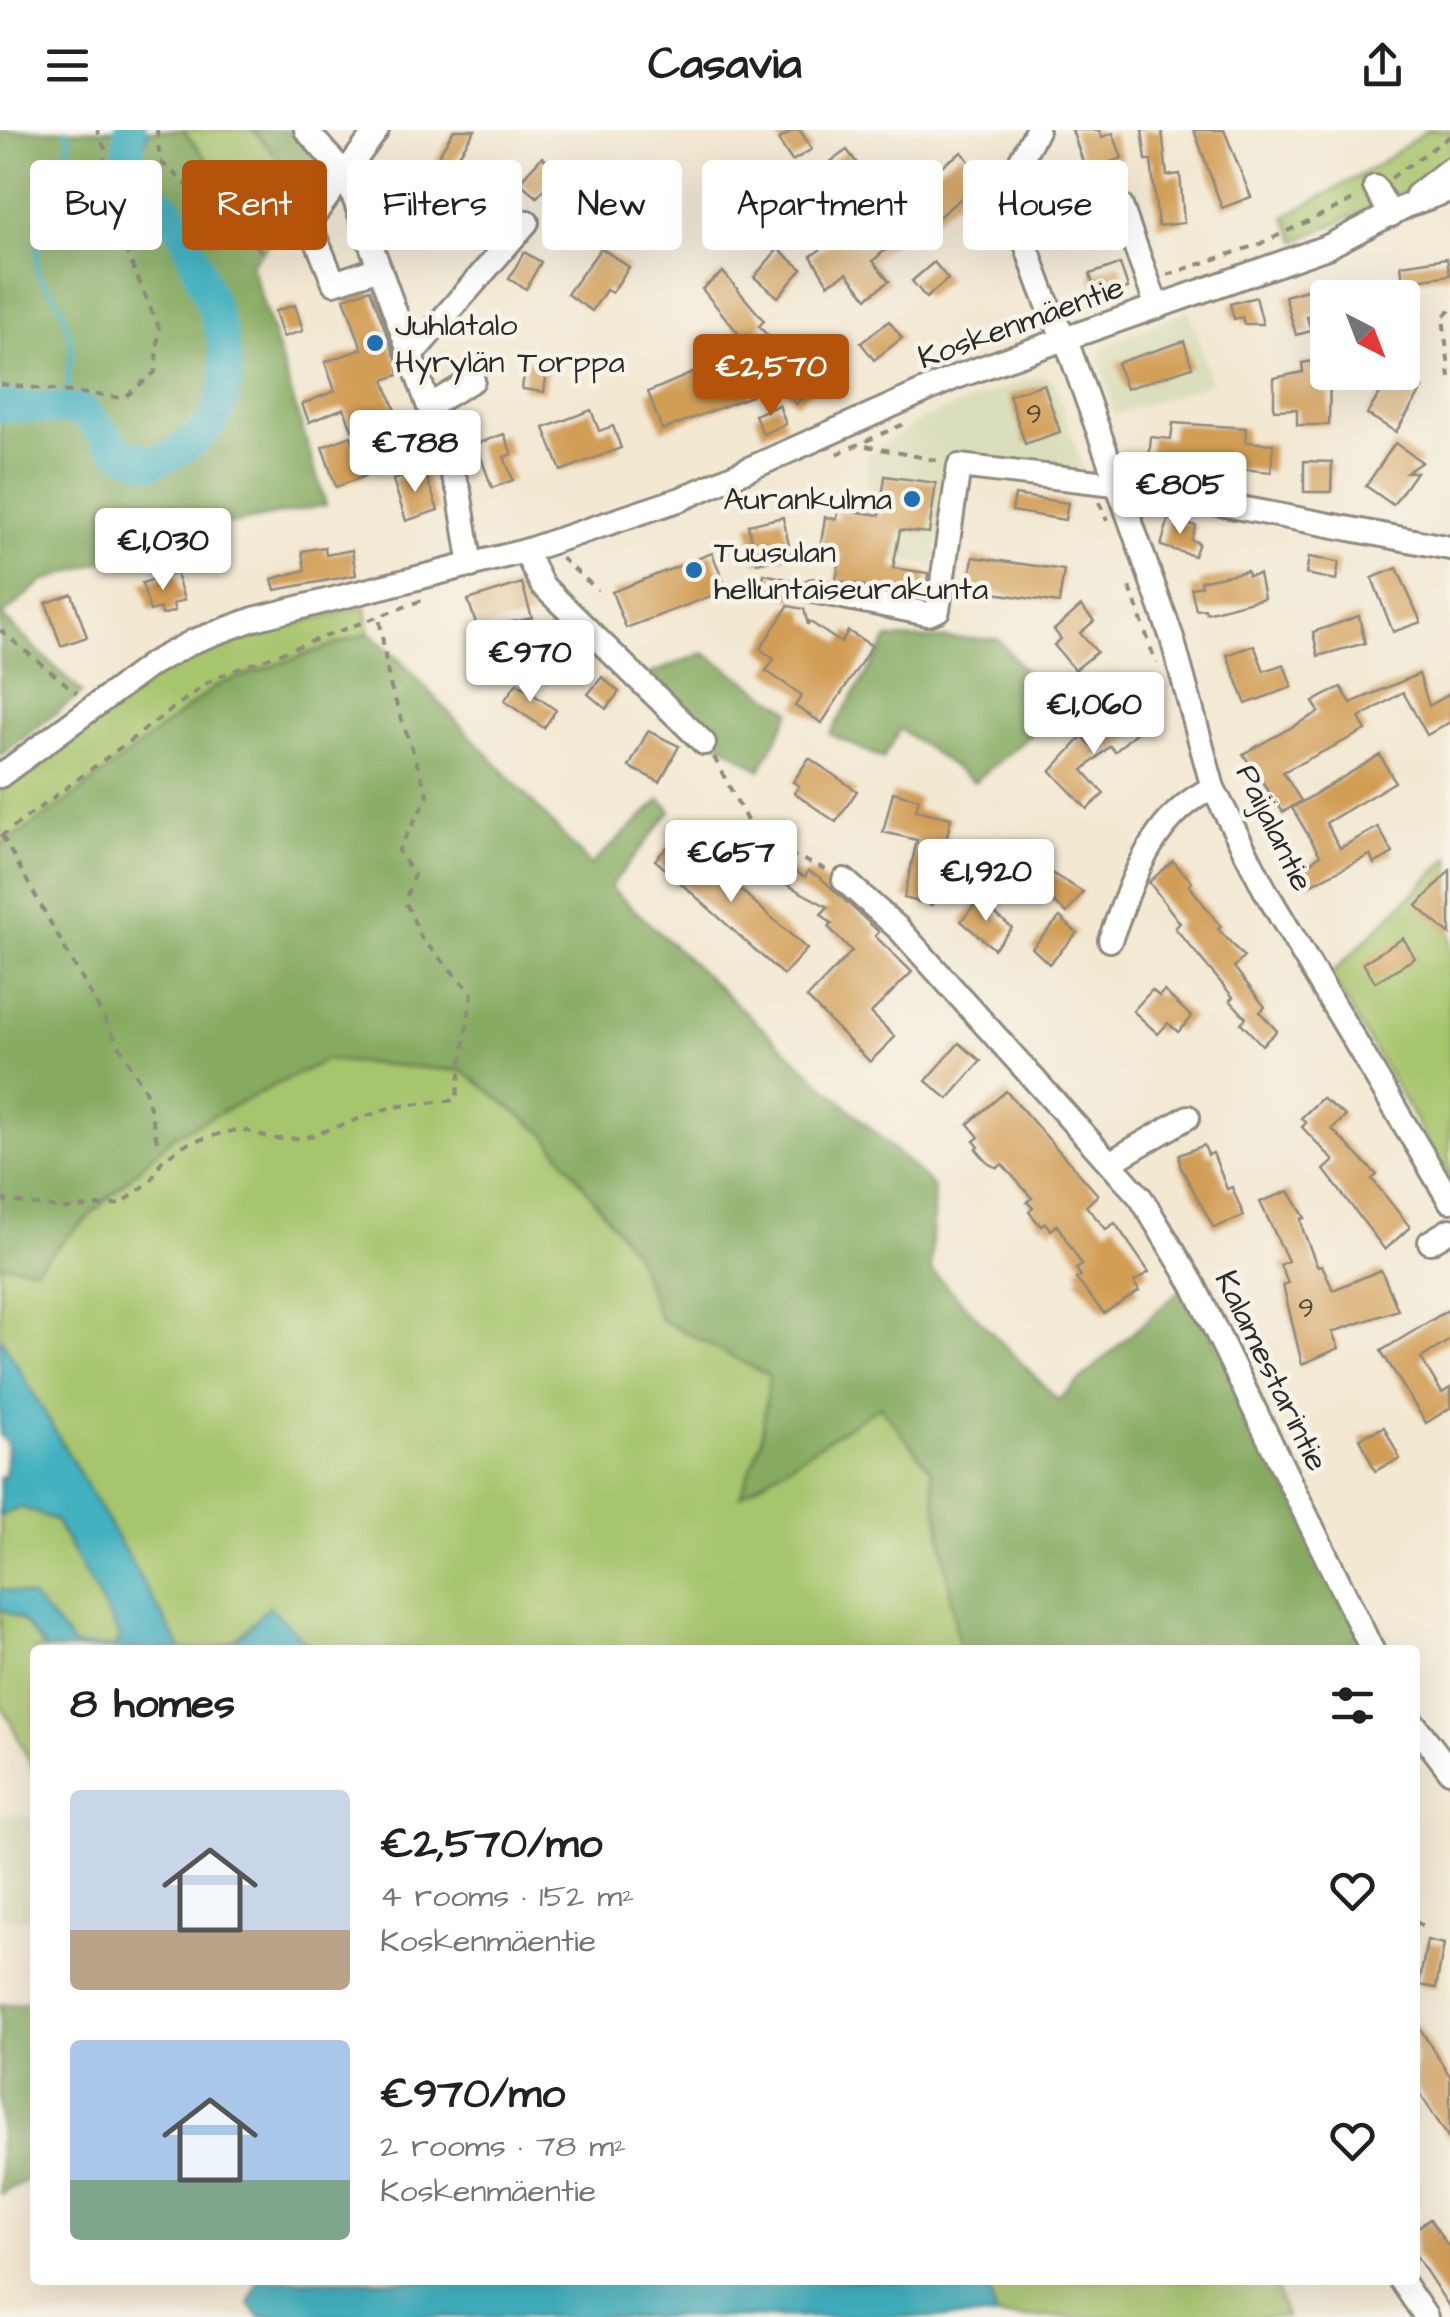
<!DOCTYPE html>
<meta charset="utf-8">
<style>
:root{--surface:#fff;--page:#f2f2f2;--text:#202124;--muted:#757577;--accent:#b45309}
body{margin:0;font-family:"Architects Daughter",sans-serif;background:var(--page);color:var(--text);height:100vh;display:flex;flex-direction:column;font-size:38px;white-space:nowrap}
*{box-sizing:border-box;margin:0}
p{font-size:32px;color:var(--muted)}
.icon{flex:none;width:55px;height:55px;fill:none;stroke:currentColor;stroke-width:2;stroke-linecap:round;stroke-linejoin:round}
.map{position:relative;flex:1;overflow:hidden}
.panel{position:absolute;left:30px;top:1515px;width:1390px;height:640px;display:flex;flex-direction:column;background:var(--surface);border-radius:10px;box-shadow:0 10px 40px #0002}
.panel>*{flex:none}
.guide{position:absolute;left:30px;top:30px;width:1390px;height:90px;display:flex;gap:20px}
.needle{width:65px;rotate:138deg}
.buttons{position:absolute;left:1310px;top:150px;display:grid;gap:20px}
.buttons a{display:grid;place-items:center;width:110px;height:110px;border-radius:10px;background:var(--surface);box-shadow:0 10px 40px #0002;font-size:50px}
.price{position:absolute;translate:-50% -85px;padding:0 22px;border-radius:10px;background:#fff;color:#222;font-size:32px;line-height:65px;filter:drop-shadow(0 2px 5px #0008)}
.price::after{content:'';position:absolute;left:50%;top:60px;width:30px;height:22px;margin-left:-15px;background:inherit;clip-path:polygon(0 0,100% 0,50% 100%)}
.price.on{background:var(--accent);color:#fff}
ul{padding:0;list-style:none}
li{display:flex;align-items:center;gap:30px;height:250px;padding:0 40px}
li span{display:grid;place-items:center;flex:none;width:280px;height:200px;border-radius:10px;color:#555}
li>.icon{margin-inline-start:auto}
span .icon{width:120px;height:120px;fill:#fffc;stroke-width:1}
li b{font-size:42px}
h2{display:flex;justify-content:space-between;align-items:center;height:120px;padding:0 40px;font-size:42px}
.chip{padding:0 35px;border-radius:10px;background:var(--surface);box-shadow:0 10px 40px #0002;font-size:35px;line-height:90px}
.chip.on{background:var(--accent);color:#fff}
header{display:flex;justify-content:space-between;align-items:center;height:130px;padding:0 40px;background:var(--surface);font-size:45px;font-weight:800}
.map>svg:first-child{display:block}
.built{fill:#dbdebc}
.green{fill:#a7c56d;stroke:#69784c;stroke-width:2.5}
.forest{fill:#85aa60;stroke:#586a46;stroke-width:2.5}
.water{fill:#43b1c0;stroke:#376e76;stroke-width:2.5}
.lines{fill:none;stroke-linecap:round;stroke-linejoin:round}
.stream{stroke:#43b1c0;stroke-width:5}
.river{stroke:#43b1c0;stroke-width:32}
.building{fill:#d29d55}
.minor-casing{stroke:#8f8a7e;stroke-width:28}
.path{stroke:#8f8a7e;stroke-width:4;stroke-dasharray:8 8;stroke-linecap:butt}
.minor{stroke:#fff;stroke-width:22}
.poi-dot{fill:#1f6fb2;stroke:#f7f3e8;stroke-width:4}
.labels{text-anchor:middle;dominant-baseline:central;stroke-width:9;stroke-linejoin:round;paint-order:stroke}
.number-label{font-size:28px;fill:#554836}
.street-label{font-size:32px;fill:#2b2b2b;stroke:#f7f3e8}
.poi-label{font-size:32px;fill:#2b2b2b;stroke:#f7f3e8;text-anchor:start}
</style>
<header><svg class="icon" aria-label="menu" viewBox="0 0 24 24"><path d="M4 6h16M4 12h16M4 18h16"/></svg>Casavia<svg class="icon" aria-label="share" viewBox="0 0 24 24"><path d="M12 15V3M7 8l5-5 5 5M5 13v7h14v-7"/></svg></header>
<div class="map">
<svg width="1450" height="2187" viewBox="0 0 1450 2187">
<rect width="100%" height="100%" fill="#f7f3e8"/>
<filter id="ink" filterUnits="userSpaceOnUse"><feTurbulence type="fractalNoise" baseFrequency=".01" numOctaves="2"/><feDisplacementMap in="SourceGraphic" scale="20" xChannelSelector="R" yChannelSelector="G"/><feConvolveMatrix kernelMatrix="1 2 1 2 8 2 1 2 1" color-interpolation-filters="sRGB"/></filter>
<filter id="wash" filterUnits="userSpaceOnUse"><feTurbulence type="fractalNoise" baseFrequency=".0048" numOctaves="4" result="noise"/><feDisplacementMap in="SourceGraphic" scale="40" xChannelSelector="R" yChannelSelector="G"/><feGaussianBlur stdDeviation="2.25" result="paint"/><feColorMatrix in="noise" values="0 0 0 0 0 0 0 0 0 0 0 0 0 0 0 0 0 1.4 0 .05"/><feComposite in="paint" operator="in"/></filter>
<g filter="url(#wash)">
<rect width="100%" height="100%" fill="#f3e8d2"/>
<g class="built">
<path d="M1189,180L1211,253L1114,285L1099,225L1107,214Z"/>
<path d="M1042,245L1054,250L1084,342L955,326L934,435L872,425L866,325L926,287Z"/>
<path d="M0,1684L35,1687V1790L0,1787Z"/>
</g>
<g class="green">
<path d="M183,0H253L292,44L243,75Z"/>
<path d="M1427,0H1450V31L1403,63L1297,111L1285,87L1378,35Z"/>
<path d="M366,477L369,503L217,555L80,662L0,717V661L146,553L190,528L243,505Z"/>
<path d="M1450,727V1049L1330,845Z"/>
<path d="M326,930L463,941L545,1004L635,1124L660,1189L769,1246L761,1312L742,1364L880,1275L931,1340L959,1520H313L269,1476C237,1510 230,1520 182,1520L0,1206V1134L35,1138L173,1006Z"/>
<path d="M20,1377L55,1390L120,1506L115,1518L75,1516L32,1467L0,1459V1386Z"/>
<path d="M0,1479L21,1489L46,1520H35V1642L0,1571Z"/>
<path d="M985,2150H1273L1286,2187H997Z"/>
</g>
<g class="forest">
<path d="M0,0H183L243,75L292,44L253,0H293L332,43L251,134L326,375L188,402L42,452L2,486L82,563L0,626Z"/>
<path d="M369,503L397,527L591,735L661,669L671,681L610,757L934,1057L931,1140L1058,1270L1187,1154L1368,1520H959L931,1340L880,1276L740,1366L761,1312L769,1246L660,1189L635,1124L545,1004L463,941L326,930L173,1006L35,1138L0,1134V717L80,662L217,555Z"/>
<path d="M888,508L998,509L1059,582L974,652L900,599L883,629L830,604Z"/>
<path d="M704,523L791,581L760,640L700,600L650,544Z"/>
<path d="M35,1872V2046L0,2064V1875Z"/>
</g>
<g class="water">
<path d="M125,0H149L138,34L149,57L140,79L124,81C112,49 111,31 125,0Z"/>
<path d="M0,1206L182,1520H46L21,1489L0,1479V1459L32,1467L75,1516L114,1518L120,1506L55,1390L21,1377L0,1386V1348L5,1346L7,1313L0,1305Z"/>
<path d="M269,1476L313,1520H218L236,1511Z"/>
<path d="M259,2150H985L997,2187H260L249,2175Z"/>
</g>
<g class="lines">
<path class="stream" d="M65,276L72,219L62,176L37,143L38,96L70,11L66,0"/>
<path class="river" d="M0,276L82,280L119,321L152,333C247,297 235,229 203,151C195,133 189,111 179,95C152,51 122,67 130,0"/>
</g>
<g id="blocks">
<g class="building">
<path d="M454,0H475L432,67L419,57Z"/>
<path d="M794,0H800L812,19L792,31L778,10Z"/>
<path d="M1072,0H1099L1102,7L1113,3L1122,28L1086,41Z"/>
<path d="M1142,0H1162L1167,46L1180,44L1184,93L1158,96L1151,30H1146Z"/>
<path d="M1194,0H1224L1251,67L1222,78Z"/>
<path d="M847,20L867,46L849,58L830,32Z"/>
<path d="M962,22L983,50L936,89L933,86L925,91L922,86L873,131L889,151L867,168L847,143L828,154L811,126Z"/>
<path d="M542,27L560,42L537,67L519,52Z"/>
<path d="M797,37L814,65L752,104L734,76Z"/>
<path d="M1095,67L1100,83L1071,93L1066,77Z"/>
<path d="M396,73L416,98L403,112L378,91Z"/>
<path d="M601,118L629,137L612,163L606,160L592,181L567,164Z"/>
<path d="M778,119L802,139L778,167L754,147Z"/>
<path d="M524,122L541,132L526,159L509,149Z"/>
<path d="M1447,128L1450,145L1403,152L1401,135Z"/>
<path d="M934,132L948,149L926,168L912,151Z"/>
<path d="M1120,134L1128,158L1097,167L1090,144Z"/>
<path d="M723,142L764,191L759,196L780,220L785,216L792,219L819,244L816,247L821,253L796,274L702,159Z"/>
<path d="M1328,154V181L1307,187L1311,201L1296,205L1285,166Z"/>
<path d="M370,159L399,237L398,245L384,250L396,283L352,300L344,278L309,292L302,274L335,261L325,232L362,219L344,168Z"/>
<path d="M1256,167L1263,194H1244L1242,187L1234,189L1230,174Z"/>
<path d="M295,175L303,201L283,207L275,181Z"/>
<path d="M889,191L902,208L874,230L861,213Z"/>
<path d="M1184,211L1192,237L1126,259L1117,233Z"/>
<path d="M735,225L751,266L662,300L648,262Z"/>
<path d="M1324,229L1330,242L1329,295H1297V279L1274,280V248L1303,242L1302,233Z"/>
<path d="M526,231L548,234L544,262L522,259Z"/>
<path d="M1393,242L1423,258L1396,302L1367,284Z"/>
<path d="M1044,254L1060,302L1025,314L1009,265Z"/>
<path d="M779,275L786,294L763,304L755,285Z"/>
<path d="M591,280L599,301L613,296L621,318L561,341L544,298Z"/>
<path d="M1173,293L1246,298L1245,312L1273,314L1271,342L1149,330L1151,307L1171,309Z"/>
<path d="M504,304L512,324L504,327L513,350L492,358L476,314Z"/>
<path d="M351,306L365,346L336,357L322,317Z"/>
<path d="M1395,313L1422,332L1407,342H1416L1393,375L1366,356Z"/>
<path d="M1304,331L1332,332L1331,362H1304Z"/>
<path d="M424,340L438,380L406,391L393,350Z"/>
<path d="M885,346L936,353L929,403L900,400L893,438L928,443L925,468L836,450L841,423L820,420L825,387L837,389L838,379L880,385Z"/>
<path d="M1015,365L1068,373L1065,390L1012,381Z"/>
<path d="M783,387L791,425L757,433L748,395Z"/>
<path d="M1169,388L1196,396L1191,410L1199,413L1194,426L1161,416Z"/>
<path d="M325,417L326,425L352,420L356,445L275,460L272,449L305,440L302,421Z"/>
<path d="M712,423L727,460L626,498L612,462Z"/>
<path d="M973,427L1064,440L1059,473L968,459Z"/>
<path d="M1309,427L1339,432L1336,450L1306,444Z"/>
<path d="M1397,438L1421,492L1393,502L1372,448Z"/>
<path d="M1247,441L1248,446L1259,444L1264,468L1206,483L1205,479L1196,480L1191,458L1201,456L1200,451Z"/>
<path d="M176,443L184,470L173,474L175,481L162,485L160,478L150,481L142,453Z"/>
<path d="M764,444L800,452L796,469L760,462Z"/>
<path d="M522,453L532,488L478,499L468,470Z"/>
<path d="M72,464L87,507L61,516L46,473Z"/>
<path d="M788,476L804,479L808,495L809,491L841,513L848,501L872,516L822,593L795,576L802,565L766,541L774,529L760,519Z"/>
<path d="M1081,476L1094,491L1080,503L1097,522L1075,540L1054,515L1061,509L1054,500Z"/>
<path d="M1359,486L1365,513L1318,526L1313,502Z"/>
<path d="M1254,515L1264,541L1284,534L1292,557L1246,574L1227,525Z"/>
<path d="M1419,544L1429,576L1450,564V592L1427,605L1403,562L1359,588L1366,600L1283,642L1301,671L1283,682L1243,624L1319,582L1313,572L1341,557L1351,573Z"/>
<path d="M602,547L619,562L606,579L588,564Z"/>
<path d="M517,553L556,580L544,598L504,571Z"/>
<path d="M1130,577L1145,594L1115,622L1110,616L1083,640L1104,664L1087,679L1051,641L1083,606L1090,615Z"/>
<path d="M648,601L679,616L660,652L629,637Z"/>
<path d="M1380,625L1395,652L1326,693L1340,718L1378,697L1393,723L1374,734L1370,725L1309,755L1301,741L1320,725L1292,678Z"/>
<path d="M809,628L857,661L836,692L794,663L799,656L793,652Z"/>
<path d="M893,662L919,669L916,680L951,688L932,775L904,768L917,710L883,702Z"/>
<path d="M679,705L807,819L783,845L655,730Z"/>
<path d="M749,716L805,747L808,741L821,748L879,802L875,806L912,842L871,883L895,907L870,932L807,868L852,821L828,797L832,794L821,784L828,777L741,730Z"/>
<path d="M1173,731L1192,752L1189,755L1221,797L1218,799L1244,827L1234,837L1265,877L1260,882L1277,901L1262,915L1241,893L1246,888L1230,870L1233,867L1175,798L1180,793L1149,752Z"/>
<path d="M1043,738L1083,762L1067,783L1030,754Z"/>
<path d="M1450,740V805L1417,776Z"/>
<path d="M979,770L1012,798L994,819L961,791Z"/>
<path d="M1060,787L1077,803L1049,834L1032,818Z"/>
<path d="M1403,808L1415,828L1375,852L1363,833Z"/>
<path d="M1152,860L1159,866L1164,861L1192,887L1178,902L1168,893L1158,904L1133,881Z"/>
<path d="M959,913L981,931L948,969L926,951Z"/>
<path d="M1006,961L1098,1065L1086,1076L1106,1099L1115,1093L1149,1142L1134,1152L1139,1161L1104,1183L1076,1149L1081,1146L1076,1139L1082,1135L1057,1095L1051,1100L1045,1093L1041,1096L1029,1082L1033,1078L1027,1072L1032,1068L1002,1034L998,1038L989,1034L976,1019L979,1017L974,1011L979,1007L968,994Z"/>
<path d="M1322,968L1346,986L1332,999L1377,1045L1372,1049L1410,1097L1385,1120L1324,1040L1334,1031L1302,997L1306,993L1301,988Z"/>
<path d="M1204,1015L1208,1025L1213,1023L1227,1059L1232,1057L1244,1086L1214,1098L1180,1036L1179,1025Z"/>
<path d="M1289,1061L1305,1088L1301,1089L1303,1100L1317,1136L1322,1135L1333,1160L1381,1140L1398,1180L1332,1202L1339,1218L1302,1234L1283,1155L1288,1153L1280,1135L1288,1131L1260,1072Z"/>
<path d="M1450,1179V1210L1421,1228L1442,1263L1450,1258V1278L1426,1293L1381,1221Z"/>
<path d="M1384,1297L1400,1329L1375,1341L1360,1308Z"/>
<path d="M1427,1810L1444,1814L1436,1858L1419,1855Z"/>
<path d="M1415,1891L1450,1946V2010L1415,1956Z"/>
<path d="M1430,2089L1450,2119V2178L1415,2124V2099Z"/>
</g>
</g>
</g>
<g filter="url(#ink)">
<use href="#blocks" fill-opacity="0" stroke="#8f8a7e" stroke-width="2.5"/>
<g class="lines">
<g class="minor-casing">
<g id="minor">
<path d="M306,0L346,45L459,361L471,436"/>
<path d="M377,0L309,92L334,153L379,138"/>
<path d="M1037,0C1030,15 1015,35 1014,51C1013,88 1046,179 1066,210L1172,508L1213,658L1265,760L1450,1071"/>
<path d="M1375,57L1391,85"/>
<path d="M1417,65L1450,39"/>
<path d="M1121,76L1157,177"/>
<path d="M412,224L527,92"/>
<path d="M431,275L473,250"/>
<path d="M525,421L542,455L704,613"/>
<path d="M813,461L928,484L938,480L959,336L1115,354L1450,418"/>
<path d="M0,646L153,533L194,511L254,489L525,421L681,369L956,247L1327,117L1408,75L1450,60"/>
<path d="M844,750L899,799L1141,1068L1193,1154L1372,1520"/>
<path d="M1110,810C1132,752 1152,685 1213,658"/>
<path d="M1111,1032L1188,987"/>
<path d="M1430,1112L1450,1100"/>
<path d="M1415,1595L1450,1641"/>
<path d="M1401,2150L1426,2187"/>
</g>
</g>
<g class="path">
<path d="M157,0L160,31L268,127"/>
<path d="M1391,48L1450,6"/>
<path d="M1167,145L1260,114L1357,68"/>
<path d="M1450,180L1443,187L1450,248"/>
<path d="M0,254L124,268L155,242L159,198L101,62L105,19L97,0"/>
<path d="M866,316L940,331"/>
<path d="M837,324L906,293"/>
<path d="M1099,372L1107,391"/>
<path d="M561,428L598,460"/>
<path d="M1130,457L1156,533"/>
<path d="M0,500L77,563"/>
<path d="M714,627L757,710L827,740"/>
<path d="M2,706L147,965L157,1011"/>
<path d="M0,707L214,548L428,468"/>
<path d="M0,1070L65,1079L121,1074L151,1051L161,1032L181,1016L212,1006L240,999L274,1009L305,1008L392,977L456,970L472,863L422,809L405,771L414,744L398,721L428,666L389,552L379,486"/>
<path d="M1415,1791L1427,1799"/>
</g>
<use href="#minor" class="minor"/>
</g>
</g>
<g class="poi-dot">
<circle cx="375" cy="213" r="10"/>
<circle cx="912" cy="369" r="10"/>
<circle cx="694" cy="440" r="10"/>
</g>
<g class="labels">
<g class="number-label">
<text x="1034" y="284">9</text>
<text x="1306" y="1178">9</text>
</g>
<g class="street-label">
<text transform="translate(1021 193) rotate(-20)">Koskenmäentie</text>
<text transform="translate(1274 698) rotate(64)">Paijalantie</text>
<text transform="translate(1271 1241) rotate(64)">Kalamestarintie</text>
</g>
<g class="poi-label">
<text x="395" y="195">Juhlatalo<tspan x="395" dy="37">Hyrylän Torppa</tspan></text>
<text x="892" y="369" text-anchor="end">Aurankulma</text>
<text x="714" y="422">Tuusulan<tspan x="714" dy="37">helluntaiseurakunta</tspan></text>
</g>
</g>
</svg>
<div class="buttons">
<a><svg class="needle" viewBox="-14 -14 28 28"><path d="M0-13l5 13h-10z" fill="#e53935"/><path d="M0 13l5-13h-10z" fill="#757577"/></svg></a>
</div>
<b class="price on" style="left:771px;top:289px">€2,570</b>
<b class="price" style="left:415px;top:365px">€788</b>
<b class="price" style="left:1180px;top:407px">€805</b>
<b class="price" style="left:163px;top:463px">€1,030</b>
<b class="price" style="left:530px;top:575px">€970</b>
<b class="price" style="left:1094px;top:627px">€1,060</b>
<b class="price" style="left:731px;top:775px">€657</b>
<b class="price" style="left:986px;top:794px">€1,920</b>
<div class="guide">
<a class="chip">Buy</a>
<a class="chip on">Rent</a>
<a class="chip">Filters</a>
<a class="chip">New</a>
<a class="chip">Apartment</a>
<a class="chip">House</a>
</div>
<section class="panel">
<h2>8 homes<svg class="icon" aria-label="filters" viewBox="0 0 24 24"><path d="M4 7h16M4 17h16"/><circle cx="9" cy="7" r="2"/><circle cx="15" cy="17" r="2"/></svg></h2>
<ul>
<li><span style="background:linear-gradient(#c9d6e8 70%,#b9a48a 0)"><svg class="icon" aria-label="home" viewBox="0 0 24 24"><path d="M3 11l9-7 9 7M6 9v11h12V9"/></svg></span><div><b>€2,570/mo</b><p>4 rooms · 152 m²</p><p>Koskenmäentie</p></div><svg class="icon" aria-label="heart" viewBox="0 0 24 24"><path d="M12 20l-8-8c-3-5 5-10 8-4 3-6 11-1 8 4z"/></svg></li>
<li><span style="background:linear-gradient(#a9c7e8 70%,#7fa58c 0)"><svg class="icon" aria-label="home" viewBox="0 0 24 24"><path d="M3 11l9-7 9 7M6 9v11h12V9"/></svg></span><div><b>€970/mo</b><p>2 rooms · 78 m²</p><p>Koskenmäentie</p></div><svg class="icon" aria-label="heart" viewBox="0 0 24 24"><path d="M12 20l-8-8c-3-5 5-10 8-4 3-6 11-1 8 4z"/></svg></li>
</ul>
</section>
</div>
